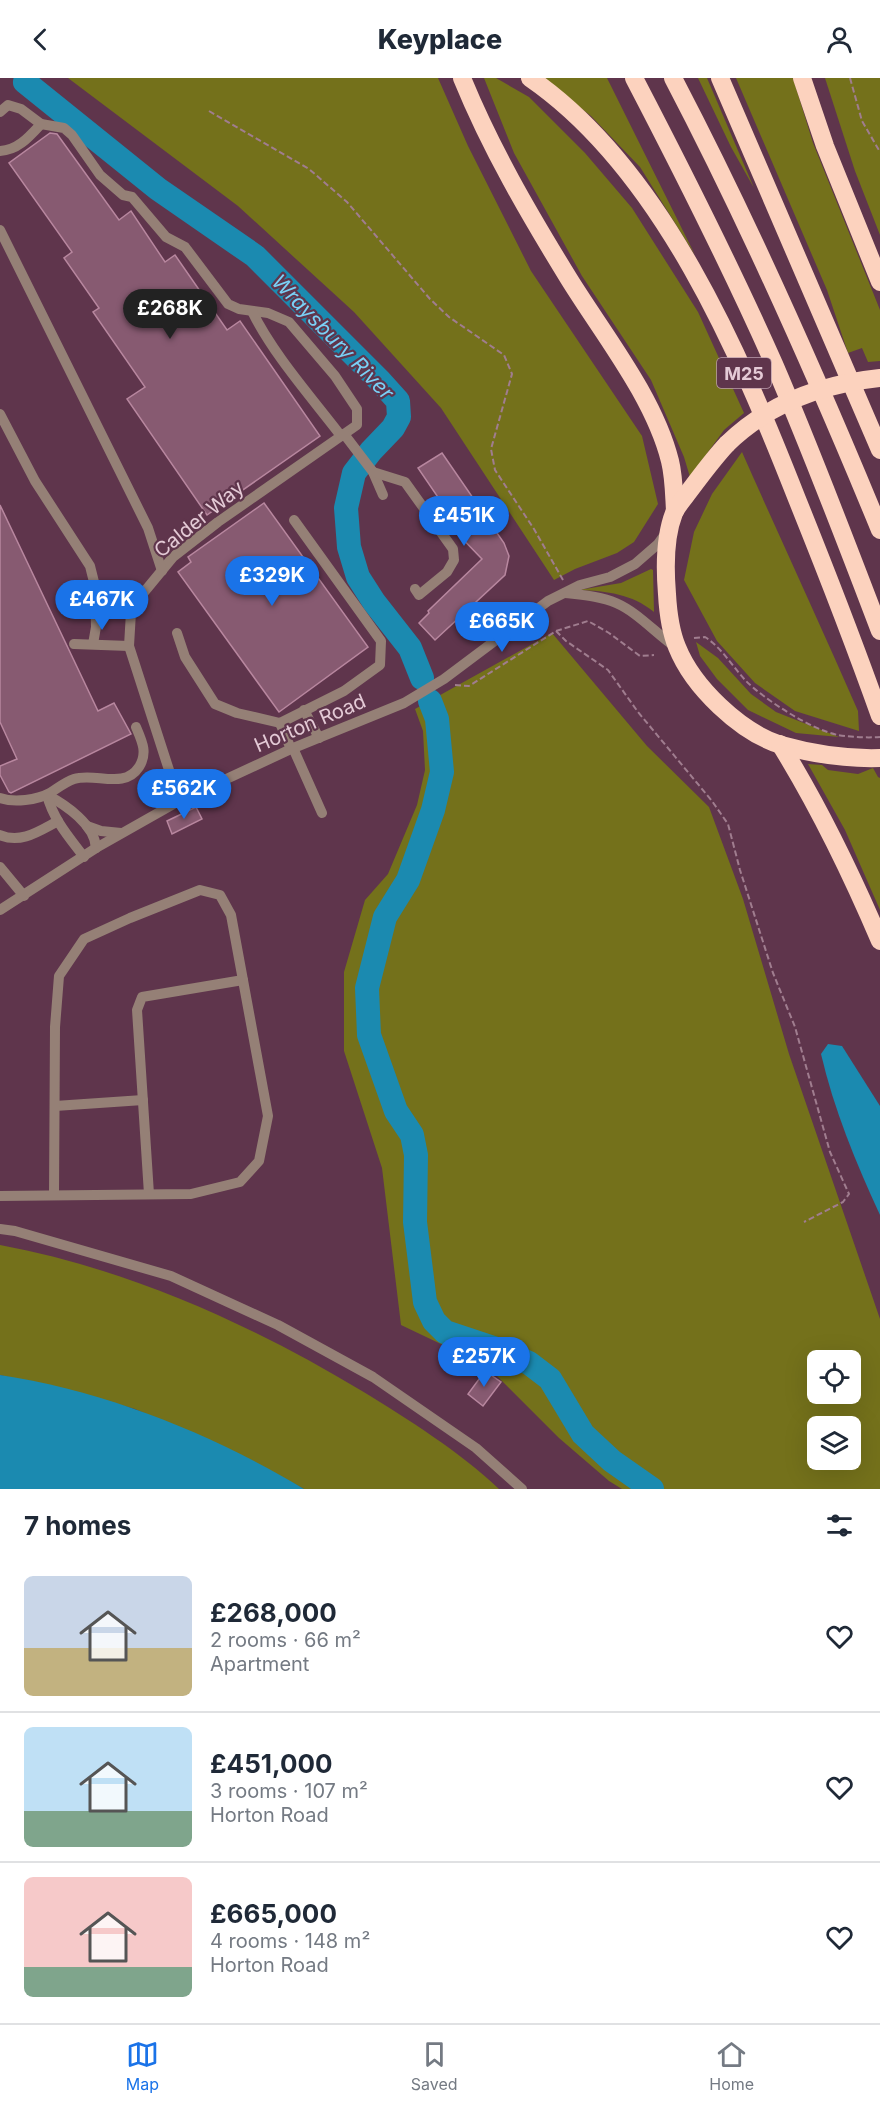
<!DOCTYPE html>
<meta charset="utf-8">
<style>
:root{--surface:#fff;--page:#f2f2f3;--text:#1f2937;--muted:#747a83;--line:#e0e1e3;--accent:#1a73e8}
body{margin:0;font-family:Inter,sans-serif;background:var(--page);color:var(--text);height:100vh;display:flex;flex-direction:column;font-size:22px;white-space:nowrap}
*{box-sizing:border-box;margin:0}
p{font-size:20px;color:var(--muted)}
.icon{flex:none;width:33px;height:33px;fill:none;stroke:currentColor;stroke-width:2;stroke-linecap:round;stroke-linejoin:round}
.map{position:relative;height:1411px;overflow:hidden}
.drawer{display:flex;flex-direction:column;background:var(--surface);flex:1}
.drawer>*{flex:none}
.tools{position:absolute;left:807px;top:1272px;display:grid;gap:12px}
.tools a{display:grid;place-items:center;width:54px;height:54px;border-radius:9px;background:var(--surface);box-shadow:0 6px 24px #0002;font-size:30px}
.price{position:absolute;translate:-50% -51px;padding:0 14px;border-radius:21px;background:var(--accent);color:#fff;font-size:20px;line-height:39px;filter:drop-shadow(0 2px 3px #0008)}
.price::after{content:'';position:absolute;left:50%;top:36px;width:18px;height:14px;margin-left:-9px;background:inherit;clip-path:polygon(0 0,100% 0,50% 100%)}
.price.current{background:#222;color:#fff}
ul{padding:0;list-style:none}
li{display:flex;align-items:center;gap:18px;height:150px;padding:0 24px}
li+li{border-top:2px solid var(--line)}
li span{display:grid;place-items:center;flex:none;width:168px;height:120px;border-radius:9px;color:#555}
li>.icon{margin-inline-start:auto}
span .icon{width:72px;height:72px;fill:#fffc;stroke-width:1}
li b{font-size:26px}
h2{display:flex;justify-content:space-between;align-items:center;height:72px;padding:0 24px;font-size:26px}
header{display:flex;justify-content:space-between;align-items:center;height:78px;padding:0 24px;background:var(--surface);font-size:27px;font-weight:800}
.menu{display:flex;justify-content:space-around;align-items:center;height:84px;border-top:2px solid var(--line);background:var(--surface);font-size:16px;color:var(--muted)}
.menu a{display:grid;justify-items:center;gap:3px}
.menu .current{color:var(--accent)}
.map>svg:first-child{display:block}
.green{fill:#74711b;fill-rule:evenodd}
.water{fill:#1b8ab0}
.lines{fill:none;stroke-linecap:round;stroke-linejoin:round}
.river{stroke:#1b8ab0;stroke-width:24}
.building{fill:#875a71;stroke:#b8879f;stroke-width:1.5}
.path{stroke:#a07d8f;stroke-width:2;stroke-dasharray:6 3;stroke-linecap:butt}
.minor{stroke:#958076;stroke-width:10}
.highway{stroke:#fcd2be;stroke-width:18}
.highway-bridge{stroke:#fcd2be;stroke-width:18}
.labels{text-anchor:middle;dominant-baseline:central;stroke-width:4.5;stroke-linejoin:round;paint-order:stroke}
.shield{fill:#5f354c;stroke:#bc9dad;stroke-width:1.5}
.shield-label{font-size:18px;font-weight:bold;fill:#e4cad6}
.street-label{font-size:20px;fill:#e4cad6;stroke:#5f354c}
.water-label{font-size:21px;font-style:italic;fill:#7ad1f6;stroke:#5f354c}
</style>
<header><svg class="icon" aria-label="back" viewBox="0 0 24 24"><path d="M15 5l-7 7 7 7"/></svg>Keyplace<svg class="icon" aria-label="person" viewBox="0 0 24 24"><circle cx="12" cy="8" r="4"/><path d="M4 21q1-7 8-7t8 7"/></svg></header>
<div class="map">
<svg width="880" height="1411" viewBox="0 0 880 1411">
<rect width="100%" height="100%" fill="#5f354c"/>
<g class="green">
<path d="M68,0H438L468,68L531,193L642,358L658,426L634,464L617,475L575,491L554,502L441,330L354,234L238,128Z"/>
<path d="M484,0H496L529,19L585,75L632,130L698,234L744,335L724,352L690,399L684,379L651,302L582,198L514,75Z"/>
<path d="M542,0H607L695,177L640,89L591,38Z"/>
<path d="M698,0H707L754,110L731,69Z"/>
<path d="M736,0H793L813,65L880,232V283L868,284L862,270L848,275L827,212Z"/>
<path d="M825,0H880V157L855,93Z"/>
<path d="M742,374C780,460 820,546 858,633L859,653L795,633L755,605L717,563L684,502L694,454L712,416Z"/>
<path d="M651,491L653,492L654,534C632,516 607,513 579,512L621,505Z"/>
<path d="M552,555L647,668L709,729L743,821L789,976L880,1241V1411H622L609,1403L559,1360L487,1288L401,1247L382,1090L344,973V894L365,822L388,796L417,727L425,692L423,653L415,631ZM818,1282H850V1316H818ZM818,1348H850V1382H818Z"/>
<path d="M696,564L718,580L751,616L776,634L839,659L796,655L748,632L717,601L700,578Z"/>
<path d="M808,686L822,687L828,692L858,696L873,690L878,699L880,700V832L845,752Z"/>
<path d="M0,1167C129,1191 250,1246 362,1313C408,1341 460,1374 499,1411H304L247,1380L135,1331L79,1315L0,1297Z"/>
</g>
<g class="water">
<path d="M828,966L842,968L880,1028V1137C856,1085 834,1032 821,976Z"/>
<path d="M0,1297C105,1313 213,1356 304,1411H0Z"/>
</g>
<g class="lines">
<g class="river">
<path d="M26,0L25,4L158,111L255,178L380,303L398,323L399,339L393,350L371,373L354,395L346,430L349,469L358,499L374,524L410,570L422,600"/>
<path d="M430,623L437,641L442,694L433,732L408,802L385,839L367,910L369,957L396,1033L412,1057L416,1077L415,1144L425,1224L434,1243L445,1254L499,1272L529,1285L550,1301L583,1356L612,1383L652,1411"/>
</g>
</g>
<g class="building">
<path d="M50,55L57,56L119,142L131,133L165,184L175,177L227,252L240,243L320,358L207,437L127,321L145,309L93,234L99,230L64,180L72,174L9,85Z"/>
<path d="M442,375L504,465L509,478L505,497L435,562L419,545L429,535L428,533L482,481L455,453L459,450L418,390Z"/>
<path d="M264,425L368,569L279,634L178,494L191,484L188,479Z"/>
<path d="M0,427L98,633L114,625L131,656L11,715L9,714L0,697V688L17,681L0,644Z"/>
<path d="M196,729L202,741L172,756L167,743Z"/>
<path d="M485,1293L501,1304L483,1328L468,1316Z"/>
</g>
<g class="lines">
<g class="path">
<path d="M850,0L862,43L880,74"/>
<path d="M209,33L309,91L347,124L430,221L449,239L504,277L512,296L491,371L495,392L534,451L563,502"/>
<path d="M556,553L566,563L608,592L638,634L712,723L728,746L740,792L773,895L795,949L830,1074L849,1116L843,1124L804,1144"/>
<path d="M694,560L705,559C722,570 732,588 746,603C765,622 812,652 838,657C852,659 866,660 880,659"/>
<path d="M455,607L469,608L556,553L588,543L609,555L640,578L654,577"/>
</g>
<g class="minor">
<path d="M0,34L8,27L21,31L41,46L64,50L72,57L100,97L123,117L132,119L166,159L185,169L228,226L239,231L268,235L289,244L335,298L357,331V347L218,444L173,479L145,513L131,534L129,568L179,723"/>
<path d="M0,73C18,72 29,59 41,46"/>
<path d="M0,152L148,450L162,493"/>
<path d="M252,233C272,275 312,320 341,358"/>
<path d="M0,336L35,403L90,488L95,508L96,549L93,566"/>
<path d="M344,356L373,394L383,417"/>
<path d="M373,394L405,404L453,471L454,482L447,494L419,517L415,511"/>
<path d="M565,515C582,517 600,518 616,525C639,535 656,556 677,570"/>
<path d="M177,555L185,579L215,626L237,635L280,645L344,613L380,587L381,563L294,442"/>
<path d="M74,566L129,568"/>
<path d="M304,632L319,660"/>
<path d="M280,645L291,671"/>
<path d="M293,670L322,735"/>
<path d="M47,717C66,727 95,747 96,770"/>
<path d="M47,717C53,741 69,759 84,779"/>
<path d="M0,720C14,725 37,722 50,715C58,710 65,704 74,701C95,694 124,712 139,689C148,675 142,663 136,649"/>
<path d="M87,748L101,753L121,755"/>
<path d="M0,757C21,766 39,753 58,743"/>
<path d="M0,789L24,818"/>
<path d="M0,832L96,770L179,723L291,671L404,625L444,601L548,523L580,507L610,499L635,486L658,466L666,455"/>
<path d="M55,1028L143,1022"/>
<path d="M149,1116L137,932L142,919L243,902"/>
<path d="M0,1118L191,1116L240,1104L259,1083L268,1038L231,837L220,817L200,812L130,840L84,861L59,898L55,949L54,1117"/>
<path d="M0,1151L15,1153L171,1198L278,1247L373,1299L476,1370L522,1411"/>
</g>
<g class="highway">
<path d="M462,0C491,71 529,136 569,201C603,256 654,319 670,383C674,399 674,416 675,433"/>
<path d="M530,0C662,91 740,276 797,421C826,493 854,565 880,638"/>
<path d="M634,0C683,94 731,189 774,286C812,374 846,464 880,553"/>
<path d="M673,0C750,147 817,299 880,452"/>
<path d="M720,0L880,372"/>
<path d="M802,0L825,68L880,204"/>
<path d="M727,366C712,382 700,399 687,416C683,422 677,428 674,435C665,458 665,492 667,516C668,534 670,552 677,569C693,609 740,654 781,667C813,676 847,681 880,680"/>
<path d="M780,666C819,729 851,795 880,863"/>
</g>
<path class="highway-bridge" d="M727,366C769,325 822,306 880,300"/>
</g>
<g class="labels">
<rect class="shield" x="717" y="280" width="54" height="30" rx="4.5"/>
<g class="shield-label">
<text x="744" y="295">M25</text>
</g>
<g class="street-label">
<text transform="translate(199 441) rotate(-39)">Calder Way</text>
<text transform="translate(310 645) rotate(-23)">Horton Road</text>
</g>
<g class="water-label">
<text transform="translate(333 259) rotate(46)">Wraysbury River</text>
</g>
</g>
</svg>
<div class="tools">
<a><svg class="icon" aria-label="locate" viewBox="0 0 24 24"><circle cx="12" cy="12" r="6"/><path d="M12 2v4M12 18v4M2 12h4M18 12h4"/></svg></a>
<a><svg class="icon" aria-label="layers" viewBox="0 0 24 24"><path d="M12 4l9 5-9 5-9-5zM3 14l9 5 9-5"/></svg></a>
</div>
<b class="price current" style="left:170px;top:262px">£268K</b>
<b class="price" style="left:464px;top:469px">£451K</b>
<b class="price" style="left:272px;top:529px">£329K</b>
<b class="price" style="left:102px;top:553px">£467K</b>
<b class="price" style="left:502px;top:575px">£665K</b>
<b class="price" style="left:184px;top:742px">£562K</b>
<b class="price" style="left:484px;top:1310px">£257K</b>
</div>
<section class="drawer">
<h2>7 homes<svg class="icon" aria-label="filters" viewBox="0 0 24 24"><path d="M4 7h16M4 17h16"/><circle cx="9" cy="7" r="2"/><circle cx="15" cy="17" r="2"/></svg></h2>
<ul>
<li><span style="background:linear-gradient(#c9d6e8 60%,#c2b280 0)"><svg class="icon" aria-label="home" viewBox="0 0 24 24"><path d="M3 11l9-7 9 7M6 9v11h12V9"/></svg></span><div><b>£268,000</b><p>2 rooms · 66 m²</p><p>Apartment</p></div><svg class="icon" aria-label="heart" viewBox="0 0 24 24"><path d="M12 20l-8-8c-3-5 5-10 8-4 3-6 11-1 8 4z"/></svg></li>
<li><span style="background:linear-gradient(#bfe0f5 70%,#7fa58c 0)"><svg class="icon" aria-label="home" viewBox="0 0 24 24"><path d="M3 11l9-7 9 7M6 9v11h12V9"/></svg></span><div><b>£451,000</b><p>3 rooms · 107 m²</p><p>Horton Road</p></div><svg class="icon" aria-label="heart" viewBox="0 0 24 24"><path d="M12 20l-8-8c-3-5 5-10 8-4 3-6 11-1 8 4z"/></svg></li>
<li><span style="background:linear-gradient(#f6c9c9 75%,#7fa58c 0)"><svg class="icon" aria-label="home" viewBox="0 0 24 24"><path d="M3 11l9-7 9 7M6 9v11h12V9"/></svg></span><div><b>£665,000</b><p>4 rooms · 148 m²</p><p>Horton Road</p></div><svg class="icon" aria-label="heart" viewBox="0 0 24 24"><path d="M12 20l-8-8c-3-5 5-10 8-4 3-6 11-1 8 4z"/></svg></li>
</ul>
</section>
<nav class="menu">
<a class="current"><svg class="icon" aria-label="map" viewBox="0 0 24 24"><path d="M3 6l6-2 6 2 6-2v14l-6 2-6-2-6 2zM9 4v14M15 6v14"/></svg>Map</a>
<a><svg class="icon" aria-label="saved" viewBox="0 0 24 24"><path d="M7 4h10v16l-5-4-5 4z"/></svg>Saved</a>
<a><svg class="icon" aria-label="home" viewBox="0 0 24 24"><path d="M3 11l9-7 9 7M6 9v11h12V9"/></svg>Home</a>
</nav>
